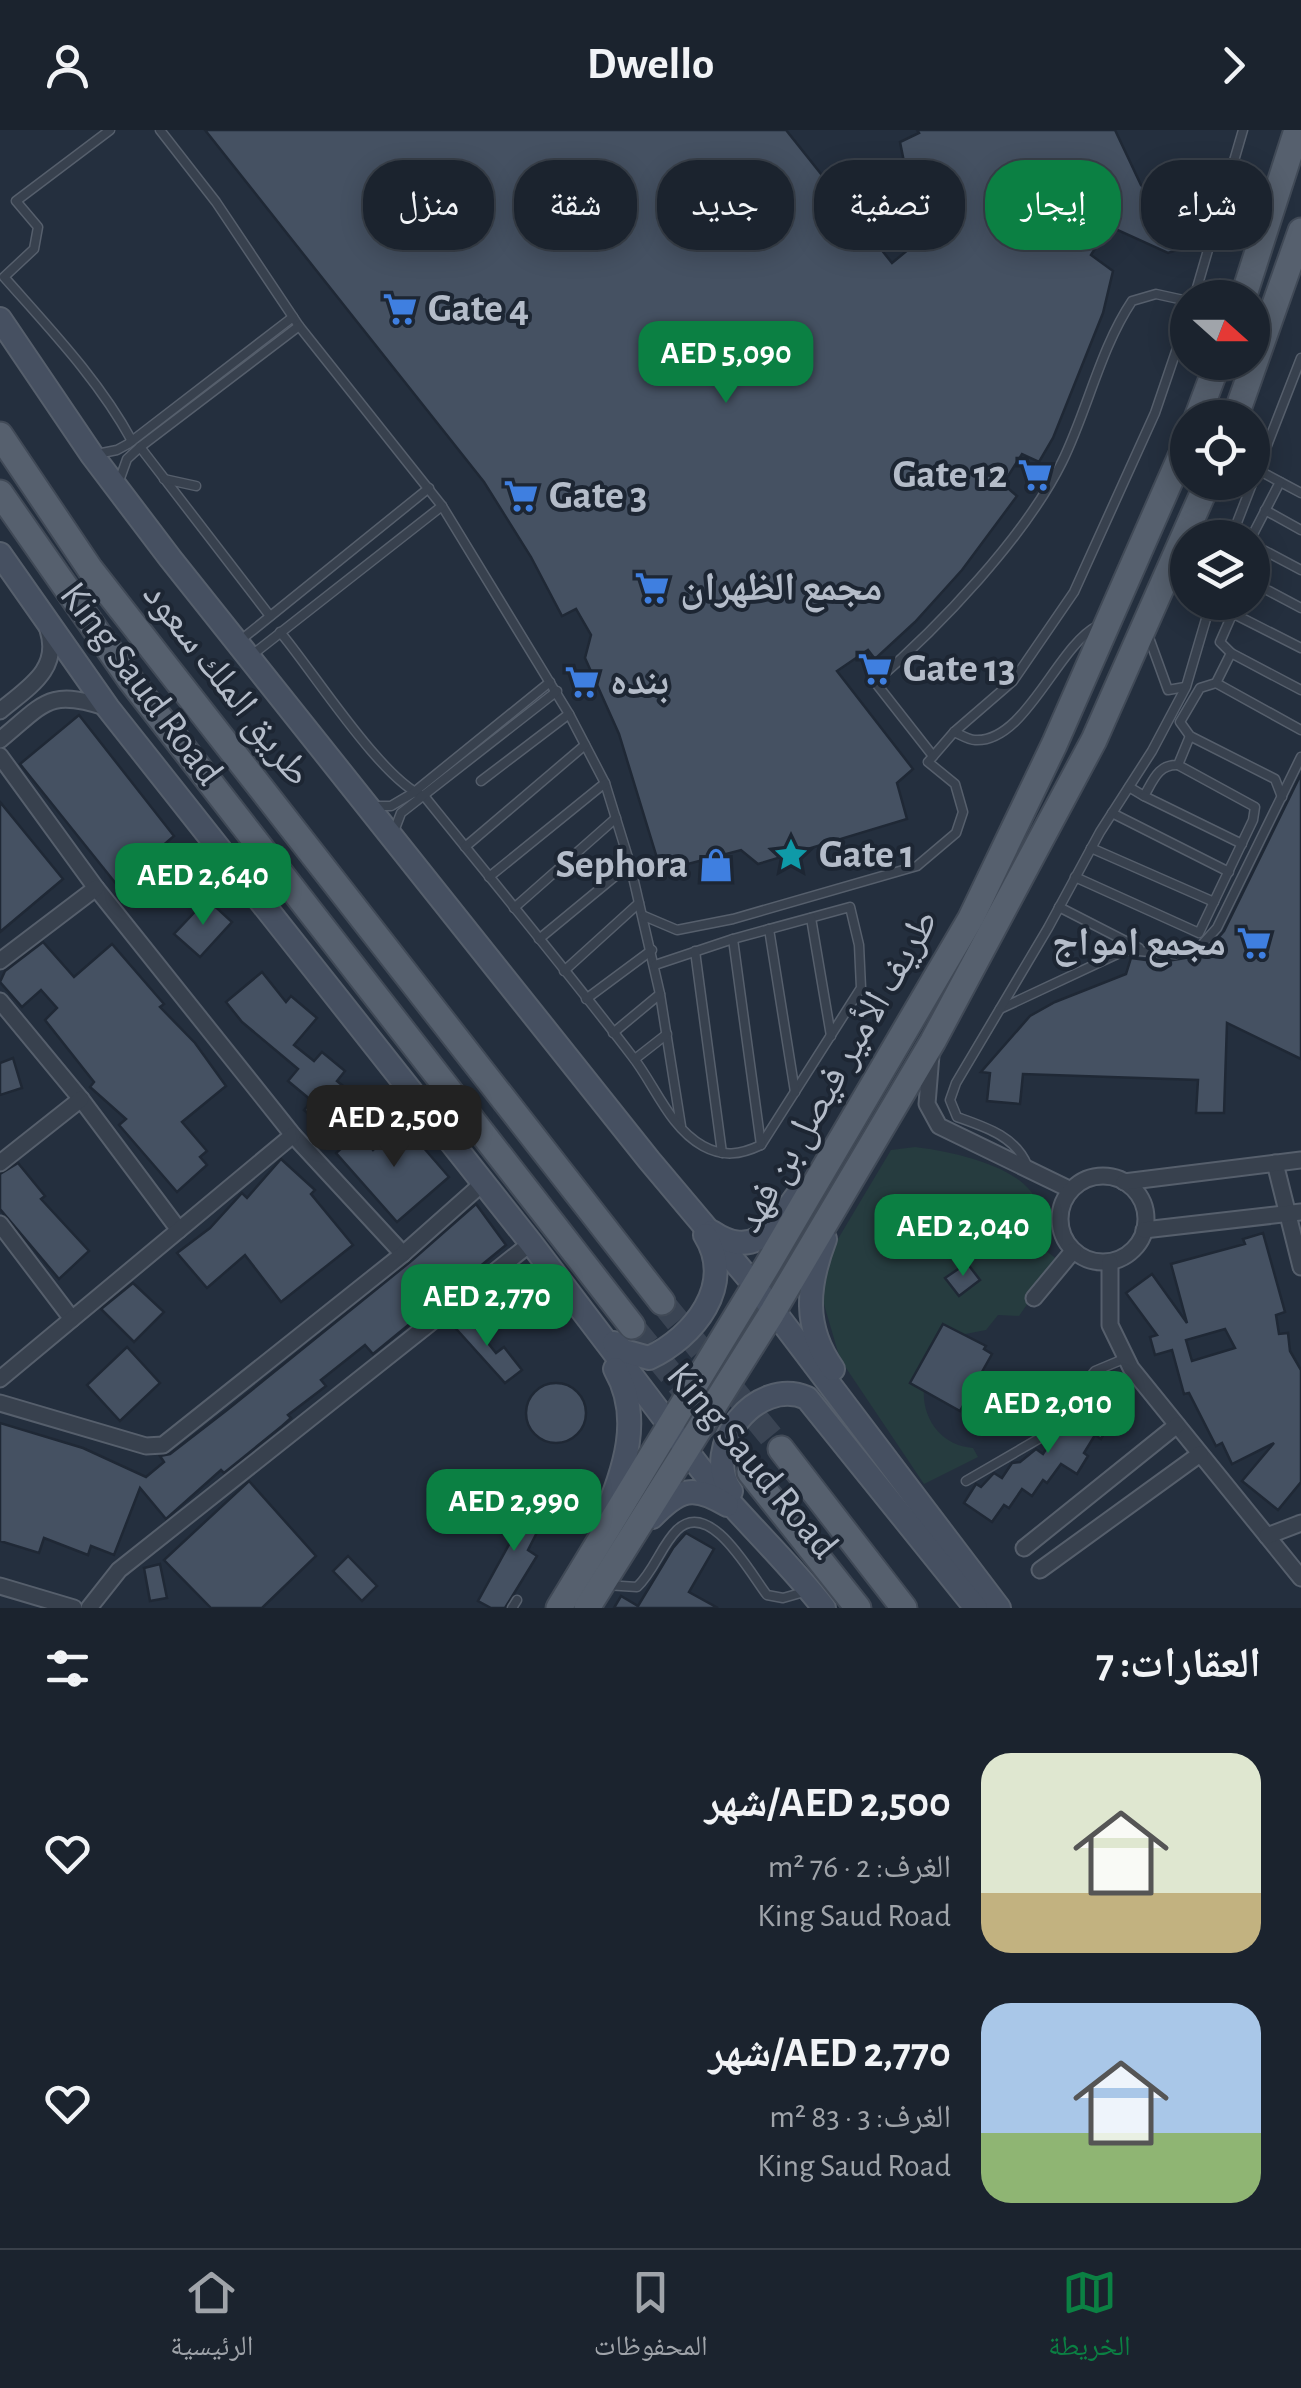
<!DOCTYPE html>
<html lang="ar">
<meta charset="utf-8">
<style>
:root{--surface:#1b232e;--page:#242b36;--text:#f1f3f6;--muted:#a0a4aa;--line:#39404a;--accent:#0b8043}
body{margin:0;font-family:"Alegreya Sans","Noto Naskh Arabic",sans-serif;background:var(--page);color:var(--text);direction:rtl;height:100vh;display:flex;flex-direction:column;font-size:38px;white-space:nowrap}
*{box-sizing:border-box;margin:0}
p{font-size:32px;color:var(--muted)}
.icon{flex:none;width:55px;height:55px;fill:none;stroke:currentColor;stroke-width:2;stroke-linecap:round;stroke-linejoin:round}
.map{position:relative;height:1478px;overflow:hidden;direction:ltr}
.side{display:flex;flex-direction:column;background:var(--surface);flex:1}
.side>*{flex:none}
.banner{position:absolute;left:30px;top:30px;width:1242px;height:90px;direction:rtl;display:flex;gap:20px}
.needle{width:65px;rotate:111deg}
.fabs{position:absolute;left:1170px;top:150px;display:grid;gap:20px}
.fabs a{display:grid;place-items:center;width:100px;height:100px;border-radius:50%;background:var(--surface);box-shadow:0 5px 25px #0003,0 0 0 2px var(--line);font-size:50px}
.price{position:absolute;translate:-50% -85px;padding:0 22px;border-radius:20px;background:var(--accent);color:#fff;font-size:32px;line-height:65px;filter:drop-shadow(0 2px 5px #0008)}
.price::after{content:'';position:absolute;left:50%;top:60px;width:30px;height:22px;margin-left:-15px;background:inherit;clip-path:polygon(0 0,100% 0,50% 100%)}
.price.selected{background:#222;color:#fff}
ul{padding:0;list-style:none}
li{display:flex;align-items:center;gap:30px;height:250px;padding:0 40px}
li span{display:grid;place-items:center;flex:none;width:280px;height:200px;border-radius:30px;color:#555}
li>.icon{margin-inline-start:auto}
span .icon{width:120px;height:120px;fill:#fffc;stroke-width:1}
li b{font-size:42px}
h2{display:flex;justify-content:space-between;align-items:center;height:120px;padding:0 40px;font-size:42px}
.tag{padding:0 35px;border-radius:40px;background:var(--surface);box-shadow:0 5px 25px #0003,0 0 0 2px var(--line);font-size:35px;line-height:90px}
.tag.selected{background:var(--accent);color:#fff}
header{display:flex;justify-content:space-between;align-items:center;height:130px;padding:0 40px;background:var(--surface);font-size:45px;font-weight:600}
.tab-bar{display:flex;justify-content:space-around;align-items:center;height:140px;border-top:2px solid var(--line);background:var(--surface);font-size:28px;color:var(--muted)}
.tab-bar a{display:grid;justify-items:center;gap:5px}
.tab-bar .selected{color:var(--accent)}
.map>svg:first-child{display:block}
.green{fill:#263c3f}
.building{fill:#455162;stroke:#1f2835;stroke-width:2.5;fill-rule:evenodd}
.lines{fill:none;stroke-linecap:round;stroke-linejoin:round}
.primary-tunnel{stroke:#3a4453;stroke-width:25;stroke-dasharray:25 12;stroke-linecap:butt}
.service-casing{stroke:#565f6c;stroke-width:11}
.minor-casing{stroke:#565f6c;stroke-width:19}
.secondary-casing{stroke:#565f6c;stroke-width:26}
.primary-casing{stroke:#414a57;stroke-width:29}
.service{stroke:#38414e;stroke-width:8}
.minor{stroke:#38414e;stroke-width:15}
.secondary{stroke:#465061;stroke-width:22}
.primary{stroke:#56606e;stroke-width:25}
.labels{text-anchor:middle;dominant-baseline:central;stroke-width:8;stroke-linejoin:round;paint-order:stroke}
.poi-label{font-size:40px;font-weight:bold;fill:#b4bcc9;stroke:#1d2633;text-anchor:start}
.street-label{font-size:40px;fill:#b4bcc9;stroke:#1d2633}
</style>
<header><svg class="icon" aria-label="forward" viewBox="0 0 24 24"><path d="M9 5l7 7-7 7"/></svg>Dwello<svg class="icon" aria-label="person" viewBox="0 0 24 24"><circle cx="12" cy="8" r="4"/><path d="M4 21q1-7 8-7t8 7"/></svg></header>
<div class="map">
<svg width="1301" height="1478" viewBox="0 0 1301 1478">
<rect width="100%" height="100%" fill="#242f3e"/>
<path class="green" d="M915,1017C949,1021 1027,1036 1038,1075C1041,1087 1038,1102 1037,1114L1058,1130L1019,1186L998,1185L986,1200L950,1207C942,1221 926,1242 924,1257C921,1289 942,1316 973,1318L978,1327L924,1354L840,1229L821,1164L829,1124L891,1020Z"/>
<g class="building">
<path d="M205,0H786L892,133L915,114L874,61L878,51L906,42L900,12L919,3L917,0H1115L1141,55L1183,99L1180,119L1168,123L1109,96L1091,125L1113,141L1103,183L1053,308L1039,332L1022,324L1003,354L1017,366L962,440L915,492L875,529L868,520L837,541L913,639L897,653L907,689L758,734L741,720L661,741L619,604L585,528L591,505L576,479L562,486L531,427L484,352Z"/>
<path d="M79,585L174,706L117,755L20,634Z"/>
<path d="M1301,644V929L1227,893L1224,983H1196L1198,950L1023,944L1020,974L987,971L990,943L981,942L1030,886L1055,872L1126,844L1131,828L1161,832L1203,825L1224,801Z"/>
<path d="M0,672L63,749L0,802Z"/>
<path d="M207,769L232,792L200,827L174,804Z"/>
<path d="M43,812L74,847L112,814L164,874L160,877L195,913L226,956L182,992L207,1021L200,1027L207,1035L177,1062L119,995L126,989L90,957L94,952L45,890L57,878L41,860L22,877L0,852L5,841Z"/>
<path d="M262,842L286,872L291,866L317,888L294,915L314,931L322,922L345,941L337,951L353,964L326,998L304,980L312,971L288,951L298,939L242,892L226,872Z"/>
<path d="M13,928L22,958L0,965V933Z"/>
<path d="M403,994L449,1047L397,1092L336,1023L359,1003L373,1020Z"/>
<path d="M281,1029L315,1060L311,1064L353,1115L281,1172L245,1125L207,1158L177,1123L210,1098L242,1063L247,1068Z"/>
<path d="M18,1033L45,1066L41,1069L89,1121L59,1149L0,1079V1044Z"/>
<path d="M476,1074L506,1115L373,1224L365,1215L321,1250L326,1256L288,1285L291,1288L282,1296L224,1343L221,1340L166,1389L140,1358L114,1425L91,1416L88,1425L44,1408L39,1423L0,1411V1293L83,1318L146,1347L164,1332L160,1326L170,1324L227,1280L410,1132Z"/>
<path d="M1263,1103L1285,1182L1276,1185L1279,1204L1288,1203L1290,1221L1301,1240V1352L1278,1380L1242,1351L1274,1313L1232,1334L1222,1313L1216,1316L1189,1263L1184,1264L1172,1220L1155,1225L1150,1207L1157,1205L1126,1163L1152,1144L1187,1193L1171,1134L1245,1114L1243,1109ZM1225,1199L1235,1218L1192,1231L1186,1210Z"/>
<path d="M967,1133L980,1150L959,1166L945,1148Z"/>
<path d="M133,1153L164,1182L134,1212L101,1179Z"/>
<path d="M463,1182L496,1223L504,1217L522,1240L505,1253L450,1192Z"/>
<path d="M943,1194L986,1216L984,1219L992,1224L960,1281L910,1253Z"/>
<path d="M127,1217L160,1253L120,1291L87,1255Z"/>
<circle cx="556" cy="1283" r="30"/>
<path d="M1093,1255L1118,1271L1108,1287L1112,1290L1101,1309L1095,1305L1084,1323L1088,1326L1077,1344L1061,1334L1047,1353L1043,1350L1032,1366L1022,1359L1009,1378L1004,1375L992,1392L964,1373L976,1354L981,1357L994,1343L1002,1348L1012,1333L1020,1332L1036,1319L1043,1324L1066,1288Z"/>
<path d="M249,1351L316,1426L262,1478H211L164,1430Z"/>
<path d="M516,1368L547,1383L528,1420L537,1426L505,1478H491L478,1471L512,1409L499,1402Z"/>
<path d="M686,1403L714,1419L689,1462L718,1478H614L621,1466L638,1476L673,1418Z"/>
<path d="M348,1426L377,1456L362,1471L333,1441Z"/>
<path d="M160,1434L167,1468L150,1471L144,1438Z"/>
</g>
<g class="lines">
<g class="primary-tunnel">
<path d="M662,1172L781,1319"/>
<path d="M632,1196L750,1342"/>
</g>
<g class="service-casing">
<g id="service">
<path d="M110,0L16,71L38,97L34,119L4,147C49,198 99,250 132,311"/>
<path d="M160,0L216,72L299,196L442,376L569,584L605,653L630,734L660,864L681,996"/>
<path d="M1194,168L1243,0"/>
<path d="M140,317L270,486"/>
<path d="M97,324L117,320L128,314L293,187"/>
<path d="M1258,340L1301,363"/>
<path d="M164,349L196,356"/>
<path d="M118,354L127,329L140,317L299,196"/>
<path d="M1265,380L1301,400"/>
<path d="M1231,408L1301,228"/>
<path d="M1251,408L1280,352"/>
<path d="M1252,414L1301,440"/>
<path d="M1252,452L1301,478"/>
<path d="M1230,472L1231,487L1220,512L1231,523L1216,553L1200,558L1180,592L1190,606L1275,649L1282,667"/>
<path d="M1230,482L1301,518"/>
<path d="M280,502C313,541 382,651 425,667C494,753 565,838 632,926C655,955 669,997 703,1016C723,1027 740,1025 761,1015L861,858L859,815L850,777L733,809L655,835"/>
<path d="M1148,505L1168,560L1185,557"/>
<path d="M242,509L429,358"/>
<path d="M1231,523L1301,560"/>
<path d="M252,525L442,376"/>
<path d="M1216,553L1301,600"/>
<path d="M954,602C959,604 969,610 975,610C1025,613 1057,517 1097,496"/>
<path d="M933,626L875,552C939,497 1025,407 1062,332C1088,279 1100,219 1132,171L1156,164L1188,171"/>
<path d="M481,651L569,584"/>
<path d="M1129,657L1144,666C1153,651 1158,634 1178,635L1190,606"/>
<path d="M1144,666L1242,714"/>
<path d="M372,676H391L413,663L550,552"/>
<path d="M1112,683L1229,742"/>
<path d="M393,704L401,683L557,561"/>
<path d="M465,717L585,615"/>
<path d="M1091,718L1214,772"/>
<path d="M489,747L605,653"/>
<path d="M1075,747L1199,803L1253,690L1255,677L1178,635"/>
<path d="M1059,777L1139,818"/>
<path d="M514,778L616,688"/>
<path d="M644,786L677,800L733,789L917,736L956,703L963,682L955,654L928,632L954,602L1013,551L1074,462L1155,283L1188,186"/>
<path d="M811,788L831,906"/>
<path d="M769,799L795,962"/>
<path d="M539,809L630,734"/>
<path d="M733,809L761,1015"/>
<path d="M695,821L722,1023"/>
<path d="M564,841L639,773"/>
<path d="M586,869L652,820"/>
<path d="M1000,879L1126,820L1175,824L1197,820L1217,798L1301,627"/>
<path d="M613,903L660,864"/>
<path d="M635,929L667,904"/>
<path d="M1027,1035C1015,1006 985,997 957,987L950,970L956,953L1048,798L1100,702L1152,621L1186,557L1211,472"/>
<path d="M966,1351L1040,1308L1095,1241L1126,1228"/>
<path d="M606,1455L637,1457C654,1441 661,1416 677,1400C710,1368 750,1443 767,1465L783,1468L804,1462"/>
<path d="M512,1478L517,1470"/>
</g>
</g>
<g class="minor-casing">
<g id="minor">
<path d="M0,581C27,558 61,540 48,500"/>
<path d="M0,610C45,573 48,558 108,578"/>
<path d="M0,626L96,758L293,1005L403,1124"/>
<path d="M0,831L96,758"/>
<path d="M0,871L81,969L179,1100"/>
<path d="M931,925L927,974L939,996L1071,1060"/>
<path d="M0,1033L81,969"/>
<path d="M1275,1033L1301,1137"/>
<circle cx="1103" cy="1089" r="43"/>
<path d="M1124,1052L1301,1030"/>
<path d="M0,1094L72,1189"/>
<path d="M1144,1100L1301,1082"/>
<path d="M1110,1132V1195L1131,1238L1301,1448"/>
<path d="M1034,1168L1073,1121"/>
<path d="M0,1249L293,1005"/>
<path d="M0,1273L146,1316L163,1315L403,1124L483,1053"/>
<path d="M1267,1406L1301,1393"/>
<path d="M1024,1418L1177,1295"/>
<path d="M1040,1440L1200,1324"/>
<path d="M0,1456L74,1478"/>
<path d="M89,1478L119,1440L531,1113"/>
</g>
</g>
<g class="secondary-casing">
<g id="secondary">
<path d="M0,189L92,325L170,428L649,1030L755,1156L999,1478"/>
<path d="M0,424L108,578L531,1113L670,1296C711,1362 776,1416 824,1478"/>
<path d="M712,1102C758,1133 777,1091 802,1059"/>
<path d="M825,1109C807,1156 803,1197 833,1239"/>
<path d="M614,1213L624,1221L649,1228C694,1207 736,1155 705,1105"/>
<path d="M731,1361C700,1317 757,1246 807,1268L976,1478"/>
<path d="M652,1387C679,1359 693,1354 727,1375"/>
<path d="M604,1390C623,1341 644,1289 615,1239"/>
</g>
</g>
<g class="primary-casing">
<g id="primary">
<path d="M1243,168L1297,0"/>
<path d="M1197,288L1218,232"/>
<path d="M1235,288L1301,101"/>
<path d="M0,305L90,439L662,1172"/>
<path d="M0,363L129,548L632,1196"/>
<path d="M781,1319L904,1478"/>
<path d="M750,1342L858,1478"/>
<path d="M559,1478L767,1136L971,788L1054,615L1188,310"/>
<path d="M587,1478L772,1183L933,911L1094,610L1208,352"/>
</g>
</g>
<use href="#service" class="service"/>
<use href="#minor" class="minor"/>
<use href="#secondary" class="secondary"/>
<use href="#primary" class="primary"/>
</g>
<defs>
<g id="supermarket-bare" transform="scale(2.7)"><path d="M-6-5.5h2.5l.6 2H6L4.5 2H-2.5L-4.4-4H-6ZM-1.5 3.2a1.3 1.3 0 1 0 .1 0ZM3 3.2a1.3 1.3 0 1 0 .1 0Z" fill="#3f7fe0" stroke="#1d2633" stroke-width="2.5" paint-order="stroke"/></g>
<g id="sight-bare" transform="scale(2.7)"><path d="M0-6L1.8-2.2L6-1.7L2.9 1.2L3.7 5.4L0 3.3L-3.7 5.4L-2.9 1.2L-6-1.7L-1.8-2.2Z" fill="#0f9aa8" stroke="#1d2633" stroke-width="2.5" paint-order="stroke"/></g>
<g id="shop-bare" transform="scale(2.7)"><path d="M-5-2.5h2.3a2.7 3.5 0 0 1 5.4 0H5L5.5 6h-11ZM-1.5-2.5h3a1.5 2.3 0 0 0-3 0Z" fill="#3f7fe0" stroke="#1d2633" stroke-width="2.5" paint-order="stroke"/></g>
</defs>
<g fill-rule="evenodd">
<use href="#supermarket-bare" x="400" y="179"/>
<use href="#supermarket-bare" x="1035" y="345"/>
<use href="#supermarket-bare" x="521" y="366"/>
<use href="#supermarket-bare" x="652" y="458"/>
<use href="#supermarket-bare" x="875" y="539"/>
<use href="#supermarket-bare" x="582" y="552"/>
<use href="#sight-bare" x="791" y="725"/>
<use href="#shop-bare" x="716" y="735"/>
<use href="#supermarket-bare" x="1254" y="813"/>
</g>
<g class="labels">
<g class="poi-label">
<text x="428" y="179">Gate 4</text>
<text x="1007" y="345" text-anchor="end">Gate 12</text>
<text x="549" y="366">Gate 3</text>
<text x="680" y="458">مجمع الظهران</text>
<text x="903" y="539">Gate 13</text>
<text x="610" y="552">بنده</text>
<text x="819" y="725">Gate 1</text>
<text x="688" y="735" text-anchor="end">Sephora</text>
<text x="1226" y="813" text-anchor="end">مجمع امواج</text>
</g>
<g class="street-label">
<text transform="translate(141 554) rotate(53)">King Saud Road</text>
<text transform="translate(227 554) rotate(52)">طريق الملك سعود</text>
<text transform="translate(837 941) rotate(-60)">طريف الأمير فيصل بن فهد</text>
<text transform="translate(752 1331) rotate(50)">King Saud Road</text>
</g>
</g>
</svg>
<div class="fabs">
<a><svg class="needle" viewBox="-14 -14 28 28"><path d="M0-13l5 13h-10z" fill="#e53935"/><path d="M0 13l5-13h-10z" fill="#a0a4aa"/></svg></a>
<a><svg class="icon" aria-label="locate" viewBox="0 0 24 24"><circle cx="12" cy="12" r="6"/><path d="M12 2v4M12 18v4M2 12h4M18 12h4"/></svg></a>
<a><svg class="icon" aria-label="layers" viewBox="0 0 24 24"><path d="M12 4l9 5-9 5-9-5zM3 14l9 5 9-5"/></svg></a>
</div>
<b class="price" style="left:726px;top:276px">AED 5,090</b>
<b class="price" style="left:203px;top:798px">AED 2,640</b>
<b class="price selected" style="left:394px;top:1040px">AED 2,500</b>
<b class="price" style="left:963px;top:1149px">AED 2,040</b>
<b class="price" style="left:487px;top:1219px">AED 2,770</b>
<b class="price" style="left:1048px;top:1326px">AED 2,010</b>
<b class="price" style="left:514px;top:1424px">AED 2,990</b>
<div class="banner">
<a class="tag">شراء</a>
<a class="tag selected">إيجار</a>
<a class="tag">تصفية</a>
<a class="tag">جديد</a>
<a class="tag">شقة</a>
<a class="tag">منزل</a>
</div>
</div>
<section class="side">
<h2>العقارات: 7<svg class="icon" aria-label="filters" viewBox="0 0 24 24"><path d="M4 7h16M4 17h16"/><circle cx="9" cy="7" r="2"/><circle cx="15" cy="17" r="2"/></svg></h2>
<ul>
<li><span style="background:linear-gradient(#dfe7d0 70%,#c2b280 0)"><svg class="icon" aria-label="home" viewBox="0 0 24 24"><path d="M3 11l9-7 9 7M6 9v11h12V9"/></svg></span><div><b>AED 2,500/شهر</b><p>الغرف: 2 · 76 m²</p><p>King Saud Road</p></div><svg class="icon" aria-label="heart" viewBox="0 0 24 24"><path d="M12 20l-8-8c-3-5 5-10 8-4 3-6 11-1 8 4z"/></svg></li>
<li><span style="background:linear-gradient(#a9c7e8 65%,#8fb573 0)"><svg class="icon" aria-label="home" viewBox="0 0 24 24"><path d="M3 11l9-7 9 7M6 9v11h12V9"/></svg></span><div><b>AED 2,770/شهر</b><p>الغرف: 3 · 83 m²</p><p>King Saud Road</p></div><svg class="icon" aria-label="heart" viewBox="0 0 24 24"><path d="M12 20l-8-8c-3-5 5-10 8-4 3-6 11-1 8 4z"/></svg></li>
</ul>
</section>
<nav class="tab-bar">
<a class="selected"><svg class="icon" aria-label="map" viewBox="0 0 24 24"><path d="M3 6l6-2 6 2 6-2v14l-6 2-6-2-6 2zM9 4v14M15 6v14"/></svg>الخريطة</a>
<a><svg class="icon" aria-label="saved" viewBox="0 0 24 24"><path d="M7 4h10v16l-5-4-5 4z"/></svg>المحفوظات</a>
<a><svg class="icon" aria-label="home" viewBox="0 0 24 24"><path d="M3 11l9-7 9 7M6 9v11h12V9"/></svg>الرئيسية</a>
</nav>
